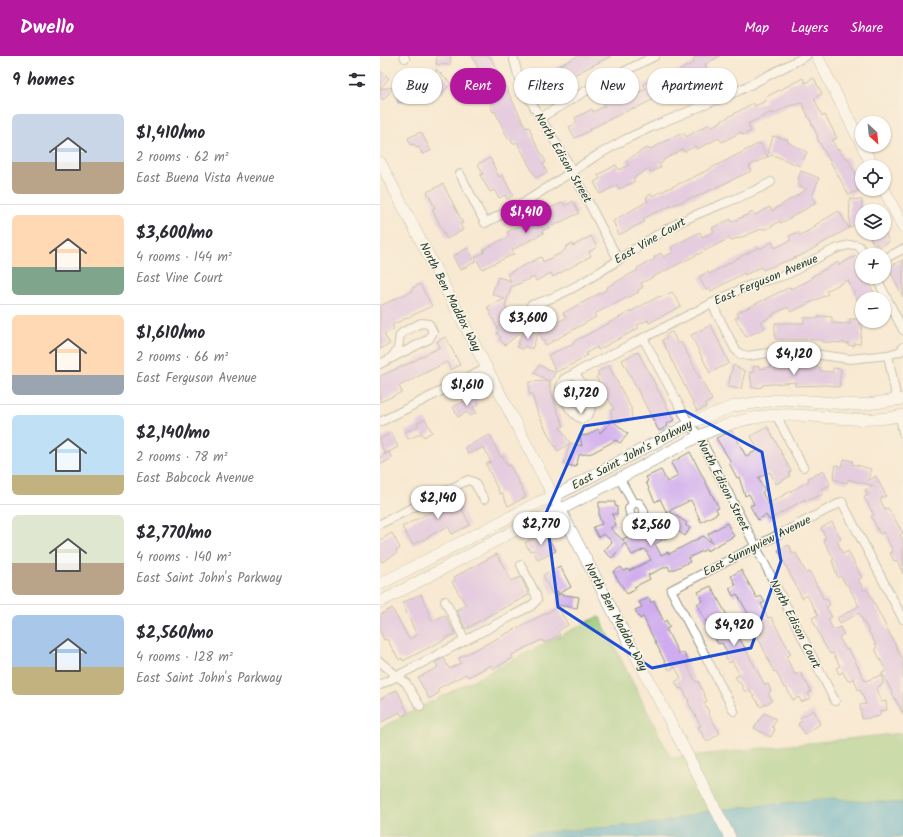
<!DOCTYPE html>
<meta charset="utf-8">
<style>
:root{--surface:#fff;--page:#f7f7f7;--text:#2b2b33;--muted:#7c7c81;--line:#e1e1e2;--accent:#b5179e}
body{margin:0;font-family:Kalam,sans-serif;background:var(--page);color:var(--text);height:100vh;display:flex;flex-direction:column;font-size:15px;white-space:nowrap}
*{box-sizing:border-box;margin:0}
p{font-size:13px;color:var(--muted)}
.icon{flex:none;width:22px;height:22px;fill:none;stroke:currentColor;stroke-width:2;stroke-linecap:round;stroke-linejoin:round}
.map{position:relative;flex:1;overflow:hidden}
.panel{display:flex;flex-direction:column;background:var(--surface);width:380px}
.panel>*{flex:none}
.banner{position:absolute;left:12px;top:12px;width:380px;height:36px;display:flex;gap:8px}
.needle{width:26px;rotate:153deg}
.controls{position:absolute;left:475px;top:60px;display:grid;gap:8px}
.controls a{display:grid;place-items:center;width:36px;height:36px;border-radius:50%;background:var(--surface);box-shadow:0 1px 3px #0004;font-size:20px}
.price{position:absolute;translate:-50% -34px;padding:0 9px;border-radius:14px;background:#fff;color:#222;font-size:13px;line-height:26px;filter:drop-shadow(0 1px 2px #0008)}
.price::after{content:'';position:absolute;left:50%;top:24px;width:12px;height:9px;margin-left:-6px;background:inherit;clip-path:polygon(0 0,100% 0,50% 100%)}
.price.current{background:var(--accent);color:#fff}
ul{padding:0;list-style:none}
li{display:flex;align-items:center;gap:12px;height:100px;padding:0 12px}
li+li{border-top:1px solid var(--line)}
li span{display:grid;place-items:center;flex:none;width:112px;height:80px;border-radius:6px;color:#555}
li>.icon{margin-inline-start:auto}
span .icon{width:48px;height:48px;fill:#fffc;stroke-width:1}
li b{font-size:17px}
h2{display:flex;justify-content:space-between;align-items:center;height:48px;padding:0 12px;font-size:17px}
.chip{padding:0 14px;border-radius:18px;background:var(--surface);box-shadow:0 1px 3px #0004;font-size:14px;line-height:36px}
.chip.current{background:var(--accent);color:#fff}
header{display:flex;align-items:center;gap:24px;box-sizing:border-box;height:56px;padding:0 20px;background:var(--accent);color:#fff}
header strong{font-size:19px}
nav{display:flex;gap:22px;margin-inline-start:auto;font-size:14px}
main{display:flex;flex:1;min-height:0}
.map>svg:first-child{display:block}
.green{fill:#96c979;stroke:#5a8356}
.water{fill:#45a8c4;stroke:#32727c}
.building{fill:#cfacef}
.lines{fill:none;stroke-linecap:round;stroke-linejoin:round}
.street-casing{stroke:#8c9383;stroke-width:10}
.secondary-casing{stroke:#8c9383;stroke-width:12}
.street{stroke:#fff;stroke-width:8}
.secondary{stroke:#fff;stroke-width:11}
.marked{fill:none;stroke:#1d4ed8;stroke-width:3;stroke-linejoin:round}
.labels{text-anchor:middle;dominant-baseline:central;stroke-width:3;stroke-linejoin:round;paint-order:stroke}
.street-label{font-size:12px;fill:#1f3d34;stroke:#fcf5e5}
</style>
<header>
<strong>Dwello</strong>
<nav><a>Map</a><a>Layers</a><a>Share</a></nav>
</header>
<main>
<section class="panel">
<h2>9 homes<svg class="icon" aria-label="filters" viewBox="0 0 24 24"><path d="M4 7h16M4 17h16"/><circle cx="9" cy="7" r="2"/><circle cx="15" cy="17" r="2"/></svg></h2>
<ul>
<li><span style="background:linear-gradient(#c9d6e8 60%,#b9a48a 0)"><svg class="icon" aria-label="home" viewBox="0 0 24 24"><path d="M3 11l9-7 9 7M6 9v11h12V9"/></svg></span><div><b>$1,410/mo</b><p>2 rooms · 62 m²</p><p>East Buena Vista Avenue</p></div></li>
<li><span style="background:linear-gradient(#ffd9b3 65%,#7fa58c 0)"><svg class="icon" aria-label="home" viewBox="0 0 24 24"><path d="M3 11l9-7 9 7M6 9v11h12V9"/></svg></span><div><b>$3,600/mo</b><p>4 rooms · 144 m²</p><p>East Vine Court</p></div></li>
<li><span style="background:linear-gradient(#ffd9b3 75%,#9aa5b1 0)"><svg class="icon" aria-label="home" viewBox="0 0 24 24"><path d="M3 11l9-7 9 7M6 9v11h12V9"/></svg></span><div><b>$1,610/mo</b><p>2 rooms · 66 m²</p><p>East Ferguson Avenue</p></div></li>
<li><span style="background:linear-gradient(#bfe0f5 75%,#c2b280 0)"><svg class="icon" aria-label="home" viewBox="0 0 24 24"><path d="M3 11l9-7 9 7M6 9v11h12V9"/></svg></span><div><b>$2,140/mo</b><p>2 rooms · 78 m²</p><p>East Babcock Avenue</p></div></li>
<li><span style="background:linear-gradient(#dfe7d0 60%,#b9a48a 0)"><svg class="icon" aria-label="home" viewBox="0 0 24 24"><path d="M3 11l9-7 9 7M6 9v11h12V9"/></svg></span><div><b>$2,770/mo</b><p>4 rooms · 140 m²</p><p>East Saint John's Parkway</p></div></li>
<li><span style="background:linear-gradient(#a9c7e8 65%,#c2b280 0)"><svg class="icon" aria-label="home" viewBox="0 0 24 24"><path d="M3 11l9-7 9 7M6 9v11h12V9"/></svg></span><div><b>$2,560/mo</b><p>4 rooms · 128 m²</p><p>East Saint John's Parkway</p></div></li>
</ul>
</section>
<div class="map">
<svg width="523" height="781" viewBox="0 0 523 781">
<rect width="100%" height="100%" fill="#fcf5e5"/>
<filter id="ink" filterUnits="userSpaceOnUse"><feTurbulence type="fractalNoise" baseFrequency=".025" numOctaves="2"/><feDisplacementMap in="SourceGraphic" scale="8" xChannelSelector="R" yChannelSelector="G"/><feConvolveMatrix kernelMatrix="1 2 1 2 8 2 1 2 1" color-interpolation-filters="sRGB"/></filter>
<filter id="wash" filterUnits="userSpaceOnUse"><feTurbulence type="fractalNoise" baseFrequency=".012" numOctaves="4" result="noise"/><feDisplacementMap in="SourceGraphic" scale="16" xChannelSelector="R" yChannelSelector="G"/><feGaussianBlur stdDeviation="0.9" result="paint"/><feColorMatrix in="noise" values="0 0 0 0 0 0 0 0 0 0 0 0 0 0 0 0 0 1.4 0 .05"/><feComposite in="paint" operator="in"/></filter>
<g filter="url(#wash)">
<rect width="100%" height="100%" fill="#f8e9d2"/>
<path class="green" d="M219,560L291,702L523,677V781H0V672Z"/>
<path class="water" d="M454,742L472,745L523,747V781H138L154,777L280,767L327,755Z"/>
<g id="blocks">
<g class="building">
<path d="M57,0H71L70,9L56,8Z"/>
<path d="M92,0H110L146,72L149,71L152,78L151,79L166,106L163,108L167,116L156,122L137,86L133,88L130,82L128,83L115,55L113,56L110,50L112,49L108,43L110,42L102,27L105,25Z"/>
<path d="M198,0H231L184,24L185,26L178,30L177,27L167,31L161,19Z"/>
<path d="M318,0H340L325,8L327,14L309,23L312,28L289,39L288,37L282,39L254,53L253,52L210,73L211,74L195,82L189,71L197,67L195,62L212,53L213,56L225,50L223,47L246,34L247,36L252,33L255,38L266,33L263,28L280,20L282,23L288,20L315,6L313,3Z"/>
<path d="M56,13L71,28L61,38L52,29L49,32L42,25L50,17L56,22Z"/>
<path d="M0,15L9,22L0,33Z"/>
<path d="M423,22L425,27L434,22L442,38L434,42L442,60L445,59L457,82L452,84L457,94L459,93L464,102L467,101L482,132L469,139L437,82L438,81L422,47L408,50L393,58L392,56L368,68L371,75L363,79L361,76L342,86L339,82L317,93L315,90L304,96L303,93L283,104V106L279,108L281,111L271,116L269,112L253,122L255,125L239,133L237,129L220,138L214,126L220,123L218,119L236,109L239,114L249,109L246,105L261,95L268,92L269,94L293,81L304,77L306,81L329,68L331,71L373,47L375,50L386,45L384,42Z"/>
<path d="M33,29L35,44L18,47L16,31Z"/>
<path d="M14,31L3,44L0,41V33Z"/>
<path d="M41,76L51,95L42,98L39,91L36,92L34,88L31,89L28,82Z"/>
<path d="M393,80L408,84L407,86L427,96L420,110L393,99L387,101Z"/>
<path d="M380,87L387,101L369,110L371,115L314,142L313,141L274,157L263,163L264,166L239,179L233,165L268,145L266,141L271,138L272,140L314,121Z"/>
<path d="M110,102L119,121L122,119L133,139L127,143L125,139L119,142L114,134L110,136L100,119L103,118L98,108Z"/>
<path d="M421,115L439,122L432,141L436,147L401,167L400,165L385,174L384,172L357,183L356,182L351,185L350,182L261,227L263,231L258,234L259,236L214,258L216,261L166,289L158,275L186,262L183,257L228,233L227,231L258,214L257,212L275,203L274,201L281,197L283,201L294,196L291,191L320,176L322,181L334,176L332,172L351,163L352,166L373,156L375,159L390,151L392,155L427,133L418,130L420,124L418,123Z"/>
<path d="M63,128L83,167L80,168L83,174L67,183L52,153L55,152L47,136Z"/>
<path d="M470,143L482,144L481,169H474L469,172Z"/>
<path d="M193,145L199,157L162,175L164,177L132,194L134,198L102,213L95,201L105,196L103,194L129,180L127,176L167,156L166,154L183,146L185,150Z"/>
<path d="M459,155L469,172L422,199L383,214L381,211L365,219L364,217L331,235L329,232L326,234L319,221L328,216L329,218L379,191L380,193L392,186L395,192L411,184L409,180L418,176L420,179L436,171L435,169Z"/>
<path d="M488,177H505L509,186L499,191L497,188L494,189Z"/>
<path d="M211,180L217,191L209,196L211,200L173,221L171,217L156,225L154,221L131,231L125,250L132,266L141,276L125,289L119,283L121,282L117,277L119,275L107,251L125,243L112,238L118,221L131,225L127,218L161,201L163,206L181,197L186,193L185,191L192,188L193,190Z"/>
<path d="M88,192L95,206L80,214L73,200Z"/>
<path d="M476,200L482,212V221H486L495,239L488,243H482V254L468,224L446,235L448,238L411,256L408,251L393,258L394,259L381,266L385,272L366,281L355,262L359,261L357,257L410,231L411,233L432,223L431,221L458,206L459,209Z"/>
<path d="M523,204V241L508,211Z"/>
<path d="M40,228L52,250L12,269L14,273L4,278L10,288L0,293V250L32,235L31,233Z"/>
<path d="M292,236L301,250L269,267L268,264L257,269L259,272L218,294L217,291L206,297L207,299L199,305L176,316L168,299L194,288L193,286L280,240L281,241Z"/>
<path d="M439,260L452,261V267L470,268V263H479V268L482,269L480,288L474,287V290L468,289V287L442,286V284L395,283V267H424V262H439Z"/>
<path d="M331,269L349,307L330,317L311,279Z"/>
<path d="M143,275L150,278L151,275L158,278L152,293L144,290L143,293L137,291Z"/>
<path d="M292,276L298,288L301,286L332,344L325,348L326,351L317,355L282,284L287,282L285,279Z"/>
<path d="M66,281L80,309L71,314L67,306L19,330L22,336L0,346V320L30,307L60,291L57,285Z"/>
<path d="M258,296L294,364L287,368L288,370L279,375L242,304Z"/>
<path d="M413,308V311H440V315L453,316V312L461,313L459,331L448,329L415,330V326L382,329V331L372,332L370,316H374L373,311L379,310L380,313L391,311V309Z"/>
<path d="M159,309L175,317L170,326V332L178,357L184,370L180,372L190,387L202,390L200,380L208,379L218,373L220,377L232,365L231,354L234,353L216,321L219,319L217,316L229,310L251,352L252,364L234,366L248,378L240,387L236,384L212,397L199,399L196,411L184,408L190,387L178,395L171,384L157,355L152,338H149V326L169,325L154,317Z"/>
<path d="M353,309L365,315L361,333L348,331Z"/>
<path d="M95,340L99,348L93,351L96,357L90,360L87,356L78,361L73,351Z"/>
<path d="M45,363L52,376L44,381L42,377L28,383L25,376L38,370L37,367Z"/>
<path d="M388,371L411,415L409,417L410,420L396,428L390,416L378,422L385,434L382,436L388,448L429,425L428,422L444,415L450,429L441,433L443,438L426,445L425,443L389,464L386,459L378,464L370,450L374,448L369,438L365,440L359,421L357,422L349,407L351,406L336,382L352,375L366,400L378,394L371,380Z"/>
<path d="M11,377L18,391L5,398L0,387V383Z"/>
<path d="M110,379L120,401L122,400L128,410L130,409L146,441L128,450L122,437L120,438L106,408L111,406L104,391L88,398L85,391Z"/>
<path d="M9,396L12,402L0,409V401Z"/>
<path d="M310,396L339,452L336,453L338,457L321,466L311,444L289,455L307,467L305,469L310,472L305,480L283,465L289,455L287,457L280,443L275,446L266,426L268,425L266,421L281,414L287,426L298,420L291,407Z"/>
<path d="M464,403L473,405L472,408L491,413L488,425L496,420L506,440L500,443L505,454L508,452L523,477L520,479L523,484V518L517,504L514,505L510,497L513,496L504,476L500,478L491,460L494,459L484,441L488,439L485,434L493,430L468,423L467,427L453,423L456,409L462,411Z"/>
<path d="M74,437L90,469L72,478L68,470L33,489L22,471L58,452L55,447Z"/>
<path d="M219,446H235V450H237V458H232L236,469L230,472L244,485L243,483L275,467L278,472L281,468L288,481L275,488L281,499L288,496L289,498L323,480L332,487L328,478L347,467L354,480L327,495V493L308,502L310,506L301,510L290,515L288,510L268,519L270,523L254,531L256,533L247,538L233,516L241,511L244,515L248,513L249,515L271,504L265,493L252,499L245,487L232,502L224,495L232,486L224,478L218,481L213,471L222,468L219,461Z"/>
<path d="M452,466L461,483L457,485L463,498L468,495L482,522L478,523L484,535L487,533L523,604V658L502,617L506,615L495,593L497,591L479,557L460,567L457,562L479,550L468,529H466L461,520L458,522L452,504L454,503L443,483L446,482L441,472Z"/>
<path d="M164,476L176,495L158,504L153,494L150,495L145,487Z"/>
<path d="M12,477L20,492L16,495L17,497L2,506L0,502V484Z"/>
<path d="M409,489L413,498L416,497L426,517L430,516L444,544L447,543L450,549L446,551L452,561L448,563L453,574L460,571L464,578L459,581L466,594L468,593L474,603L485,625L502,619L503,628L496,632L501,646L506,645L507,654L500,655V660L482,663L480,649L486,648L480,633L478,634L474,622L468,625L463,616L459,618L456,612L460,610L453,597L450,598L444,588L432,562L438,559L427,539L422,542L398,494Z"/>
<path d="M117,498L131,525L141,521L149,539L106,561L86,573L76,554L86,549L72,526L75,524L74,521Z"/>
<path d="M180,510L191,531L178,538L199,541L197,552L176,549L178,535L172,538L163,519Z"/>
<path d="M361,514L377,542L381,540L385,546L381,548L388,562L391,561L411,598L406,601L415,619L420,616L426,627H427L431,636L428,637L431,642L421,646L419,641L413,644L406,631L404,632L396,615L394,616L377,579L382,577L376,564L373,566L357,538L353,540L349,532L356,529L351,520Z"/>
<path d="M331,530L385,629L388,628L391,635L388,637L392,645L381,651L369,633L365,636L360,626L359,627L355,621L360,619L352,605L349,607L345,600L348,598L342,587L338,588L334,580L341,577L334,564L327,567L317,548L322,545L318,536Z"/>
<path d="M41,538L52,565L65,559L75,578L23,605L22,602L19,604L7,583L4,584L0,575V559L12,552L29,583L37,579L22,547Z"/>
<path d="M269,542L271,547L274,545L284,566L286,564L290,571L286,573L299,598L303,596L309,606L306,607L316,626L318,625L327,645L324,647L329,656L328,657L340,677L327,686L318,671L321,670L308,646L309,645L302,632L299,633L295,626L301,622L295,611L289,614L263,561L260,563L255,554L262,551L259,546Z"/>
<path d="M178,551L188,569L178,575L180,579L164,587L162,584L147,591L132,599L133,602L113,613L111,609L88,621L86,618L57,633L59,637L49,643L38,622L58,611L55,606L64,602L69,613L81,607L79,602Z"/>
<path d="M17,634L28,657L22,660L20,656L0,667V643Z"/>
<path d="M434,654L440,668L425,678L418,668L422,665L420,662Z"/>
<path d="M384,657L396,663L392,671L395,673L391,681L374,672Z"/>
</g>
</g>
</g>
<g filter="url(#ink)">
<use href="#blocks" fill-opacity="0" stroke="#8c9383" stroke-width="1"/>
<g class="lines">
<g class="street-casing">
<g id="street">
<path d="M24,0L25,2"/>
<path d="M133,0L138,19L155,53L187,105L238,203"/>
<path d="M160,62L211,32L275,0"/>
<path d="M80,118L105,167L145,146L216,100L246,83L276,69L358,35L426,0"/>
<path d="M504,203L523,193"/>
<path d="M496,221L523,274"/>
<path d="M332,248L355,293L360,298L368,300L388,297H426L470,303L508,299"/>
<path d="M151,249C201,236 249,193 294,169C326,152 360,144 391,126"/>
<path d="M263,282L309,368L319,380L455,645"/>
<path d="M0,308L49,283L53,276L49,268L41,267L23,276L20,279L18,293L12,301"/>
<path d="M195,317C203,331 222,353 202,363C190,358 184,343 180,331L184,323L195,317C250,289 305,260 361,233C376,225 394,224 410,217C425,210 463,183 479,190L485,199"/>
<path d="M517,345L508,299L521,295L523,291"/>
<path d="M396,359L423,411"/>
<path d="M520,360L523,377"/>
<path d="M0,366L107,312"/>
<path d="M240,423L253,447L249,453L251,461L256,464L262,463C266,456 264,453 259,447H253"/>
<path d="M0,468L88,424L94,426L104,443"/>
<path d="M65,545L85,584"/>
<path d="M0,606L26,627L40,650"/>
<path d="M0,629L151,550L157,544L156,539L141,509"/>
<path d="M354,655L291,534L462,446L523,563"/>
</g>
</g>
<g class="secondary-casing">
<g id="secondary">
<path d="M437,0L493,111"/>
<path d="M0,106L350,781"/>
<path d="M504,133L523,171"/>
<path d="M0,528L159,446L173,441L315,365L354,350L404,343L480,349L523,343"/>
<path d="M0,546L134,475L166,459L180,454L319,380C349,366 382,357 416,359C452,361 487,368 523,359"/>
</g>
</g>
<use href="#street" class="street"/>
<use href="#secondary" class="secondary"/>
</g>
</g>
<path d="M0 0H523V781H0ZM305,355L382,396L401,505L371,592L272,612L178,551L166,457L204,370Z" fill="#f8e9d2" fill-opacity=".55" fill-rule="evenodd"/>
<path class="marked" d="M305,355L382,396L401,505L371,592L272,612L178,551L166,457L204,370Z"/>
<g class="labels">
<g class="street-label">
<text transform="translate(183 102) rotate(60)">North Edison Street</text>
<text transform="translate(270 185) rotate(-30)">East Vine Court</text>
<text transform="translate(386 224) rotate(-23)">East Ferguson Avenue</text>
<text transform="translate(70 241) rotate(63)">North Ben Maddox Way</text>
<text transform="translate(252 399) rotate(-28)">East Saint John's Parkway</text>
<text transform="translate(343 429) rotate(63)">North Edison Street</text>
<text transform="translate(377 490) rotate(-27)">East Sunnyview Avenue</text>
<text transform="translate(236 561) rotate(62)">North Ben Maddox Way</text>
<text transform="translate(415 568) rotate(63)">North Edison Court</text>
</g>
</g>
</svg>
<div class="controls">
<a><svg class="needle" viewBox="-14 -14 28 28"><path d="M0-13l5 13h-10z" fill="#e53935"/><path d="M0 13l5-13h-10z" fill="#7c7c81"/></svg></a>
<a><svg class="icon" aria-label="locate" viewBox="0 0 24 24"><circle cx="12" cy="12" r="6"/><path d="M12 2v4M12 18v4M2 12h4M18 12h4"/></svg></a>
<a><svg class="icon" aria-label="layers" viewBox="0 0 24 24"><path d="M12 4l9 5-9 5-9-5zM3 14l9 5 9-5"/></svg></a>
<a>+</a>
<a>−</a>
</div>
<b class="price current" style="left:146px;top:178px">$1,410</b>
<b class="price" style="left:148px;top:284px">$3,600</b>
<b class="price" style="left:414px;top:320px">$4,120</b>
<b class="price" style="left:87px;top:351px">$1,610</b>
<b class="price" style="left:201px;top:359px">$1,720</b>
<b class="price" style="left:58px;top:464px">$2,140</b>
<b class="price" style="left:161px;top:490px">$2,770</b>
<b class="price" style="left:271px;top:491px">$2,560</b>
<b class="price" style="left:354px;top:591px">$4,920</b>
<div class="banner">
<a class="chip">Buy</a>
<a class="chip current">Rent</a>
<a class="chip">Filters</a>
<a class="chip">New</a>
<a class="chip">Apartment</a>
</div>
</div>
</main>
